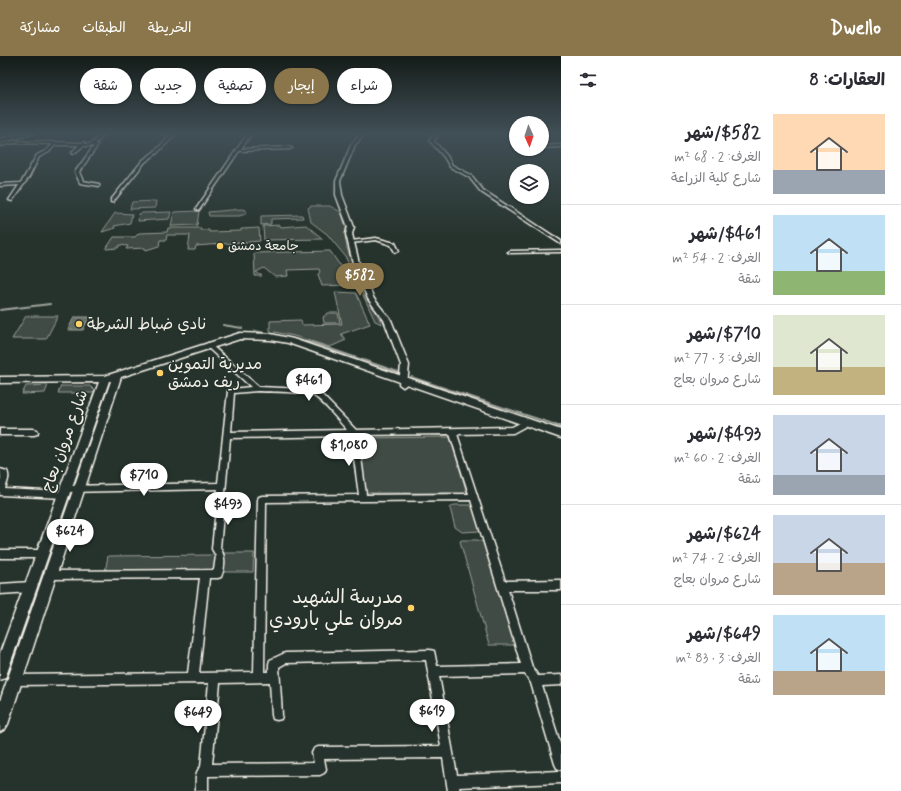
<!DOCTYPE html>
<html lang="ar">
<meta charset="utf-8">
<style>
:root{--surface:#fff;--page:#f7f7f7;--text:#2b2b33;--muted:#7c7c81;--line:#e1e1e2;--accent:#8a764a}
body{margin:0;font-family:Mynerve,"Playpen Sans Arabic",sans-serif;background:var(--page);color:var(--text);direction:rtl;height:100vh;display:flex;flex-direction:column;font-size:15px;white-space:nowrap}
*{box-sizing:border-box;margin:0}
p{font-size:13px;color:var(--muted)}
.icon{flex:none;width:22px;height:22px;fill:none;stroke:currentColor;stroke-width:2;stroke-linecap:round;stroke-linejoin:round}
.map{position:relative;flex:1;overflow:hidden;direction:ltr}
.side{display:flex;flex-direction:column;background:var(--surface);width:340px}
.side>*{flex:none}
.hud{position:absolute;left:12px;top:12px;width:380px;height:36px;direction:rtl;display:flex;gap:8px}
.needle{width:26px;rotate:177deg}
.fabs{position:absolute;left:509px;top:60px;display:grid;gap:8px}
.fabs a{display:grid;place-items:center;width:40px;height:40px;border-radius:50%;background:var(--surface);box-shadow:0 1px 3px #0004;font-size:20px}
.price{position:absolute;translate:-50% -34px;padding:0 9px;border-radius:14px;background:#fff;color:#222;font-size:13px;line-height:26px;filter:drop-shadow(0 1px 2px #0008)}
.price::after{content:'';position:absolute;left:50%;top:24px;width:12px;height:9px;margin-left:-6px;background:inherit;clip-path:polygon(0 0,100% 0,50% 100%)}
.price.current{background:var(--accent);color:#fff}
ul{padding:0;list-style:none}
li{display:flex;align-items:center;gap:12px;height:100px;padding:0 16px}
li+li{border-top:1px solid var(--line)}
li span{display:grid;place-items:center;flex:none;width:112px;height:80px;border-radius:0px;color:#555}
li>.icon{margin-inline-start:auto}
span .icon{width:48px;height:48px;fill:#fffc;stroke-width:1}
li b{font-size:17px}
h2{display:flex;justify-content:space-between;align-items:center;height:48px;padding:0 16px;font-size:17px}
.tag{padding:0 14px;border-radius:18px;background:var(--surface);box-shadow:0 1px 3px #0004;font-size:14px;line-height:36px}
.tag.current{background:var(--accent);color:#fff}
header{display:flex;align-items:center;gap:24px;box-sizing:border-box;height:56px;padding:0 20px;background:var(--accent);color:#fff}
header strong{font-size:19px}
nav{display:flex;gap:22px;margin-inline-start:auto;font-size:14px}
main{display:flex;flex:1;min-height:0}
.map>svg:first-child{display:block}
.green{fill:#414b45;stroke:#9a9e96}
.water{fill:#676f68;stroke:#9fa39b}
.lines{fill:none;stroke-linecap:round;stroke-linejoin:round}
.stream-far1{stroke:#9fa39b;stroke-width:2}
.stream{stroke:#9fa39b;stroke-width:3}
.minor-casing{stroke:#f4f1e8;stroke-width:3}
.tertiary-casing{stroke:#f4f1e8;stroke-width:3}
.secondary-casing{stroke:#f4f1e8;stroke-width:3}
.trunk-casing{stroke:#f4f1e8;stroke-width:3}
.minor{fill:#26332d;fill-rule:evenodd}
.tertiary{fill:#26332d;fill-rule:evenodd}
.secondary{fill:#26332d;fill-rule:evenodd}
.trunk{fill:#26332d;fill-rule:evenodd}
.poi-dot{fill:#ffd166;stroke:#26332d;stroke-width:1.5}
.labels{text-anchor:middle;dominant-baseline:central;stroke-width:3;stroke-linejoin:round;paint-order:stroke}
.far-poi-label{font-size:13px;fill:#f4f1e8;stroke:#26332d;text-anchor:start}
.poi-label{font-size:16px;fill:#f4f1e8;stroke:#26332d;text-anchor:start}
.street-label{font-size:16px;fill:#f4f1e8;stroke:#26332d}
.near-poi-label{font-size:19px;fill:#f4f1e8;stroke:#26332d;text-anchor:end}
</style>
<header>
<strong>Dwello</strong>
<nav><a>الخريطة</a><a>الطبقات</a><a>مشاركة</a></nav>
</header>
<main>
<section class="side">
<h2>العقارات: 8<svg class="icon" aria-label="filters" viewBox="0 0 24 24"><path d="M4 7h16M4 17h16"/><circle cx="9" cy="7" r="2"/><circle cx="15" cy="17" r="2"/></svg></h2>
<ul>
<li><span style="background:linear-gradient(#ffd9b3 70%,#9aa5b1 0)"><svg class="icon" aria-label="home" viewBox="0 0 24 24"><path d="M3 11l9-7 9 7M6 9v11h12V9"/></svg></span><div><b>$582/شهر</b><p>الغرف: 2 · 68 m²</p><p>شارع كلية الزراعة</p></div></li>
<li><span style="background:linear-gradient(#bfe0f5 70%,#8fb573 0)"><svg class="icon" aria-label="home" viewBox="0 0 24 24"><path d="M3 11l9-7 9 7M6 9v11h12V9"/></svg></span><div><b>$461/شهر</b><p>الغرف: 2 · 54 m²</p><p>شقة</p></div></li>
<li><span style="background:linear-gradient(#dfe7d0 65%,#c2b280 0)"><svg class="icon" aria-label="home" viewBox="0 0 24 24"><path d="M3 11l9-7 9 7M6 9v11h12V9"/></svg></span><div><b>$710/شهر</b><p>الغرف: 3 · 77 m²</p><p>شارع مروان بعاج</p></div></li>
<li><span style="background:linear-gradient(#c9d6e8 75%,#9aa5b1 0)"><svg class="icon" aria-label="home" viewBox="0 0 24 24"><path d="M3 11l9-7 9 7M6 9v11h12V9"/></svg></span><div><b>$493/شهر</b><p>الغرف: 2 · 60 m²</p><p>شقة</p></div></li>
<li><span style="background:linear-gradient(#c9d6e8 60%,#b9a48a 0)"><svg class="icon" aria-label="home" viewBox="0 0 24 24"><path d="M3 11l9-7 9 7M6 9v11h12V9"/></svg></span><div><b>$624/شهر</b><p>الغرف: 2 · 74 m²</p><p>شارع مروان بعاج</p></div></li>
<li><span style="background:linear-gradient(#bfe0f5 70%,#b9a48a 0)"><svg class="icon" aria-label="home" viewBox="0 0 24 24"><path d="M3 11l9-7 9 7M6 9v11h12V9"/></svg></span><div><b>$649/شهر</b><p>الغرف: 3 · 83 m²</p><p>شقة</p></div></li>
</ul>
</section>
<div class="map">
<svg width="561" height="735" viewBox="0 0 561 735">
<rect width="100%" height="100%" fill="#26332d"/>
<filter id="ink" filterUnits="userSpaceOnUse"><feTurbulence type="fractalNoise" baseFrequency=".025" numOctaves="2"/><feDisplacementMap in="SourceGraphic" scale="8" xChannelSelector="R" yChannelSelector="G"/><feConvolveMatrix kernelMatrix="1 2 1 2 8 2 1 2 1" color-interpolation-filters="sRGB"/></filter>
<g filter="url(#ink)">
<g class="green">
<path d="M156,145L155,152L130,153L132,146Z"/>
<path d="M311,150H330L341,156L346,171L345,180L347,192L354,210L382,268L375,265L345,200L327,178L311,166L308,152Z"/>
<path d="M242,153L246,154V158L239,160H209L208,156Z"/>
<path d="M199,155L197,169L171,170L174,156Z"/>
<path d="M171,156L169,163L138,165L139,158L142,157Z"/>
<path d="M115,157L132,158L130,167L114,170L115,172L102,176Z"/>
<path d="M302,159L303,162L271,163V168L261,169V160Z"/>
<path d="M280,169L281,171L306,169L323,183L264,184L263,170Z"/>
<path d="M168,172H201L200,174H209V176L241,175V173L259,172L260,185L196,190L195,194H188L190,179H167L166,184H160L159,190L146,194L145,192L126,193L128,190L120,189L118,192L106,193L114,181H135L139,177L167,176Z"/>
<path d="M330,195L341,211L348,229L322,230L318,218L320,216L319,213L287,214L288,220L275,221L264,212L256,216L262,220H255L254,197Z"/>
<path d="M335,236L356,237L370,268L341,278L346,284L330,291L294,280L270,275V265L301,264L302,269L342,268Z"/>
<path d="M328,257H338L340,267H324L323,261Z"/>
<path d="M26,260H58L46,283H12Z"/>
<path d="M48,329L45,337L22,338L26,330Z"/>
<path d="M61,330H90L97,337H58Z"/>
<path d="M450,381L467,437H366L358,382Z"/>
<path d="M454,449H471L475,453L480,475L462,476L455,471L450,452Z"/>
<path d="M462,484H478L483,486L515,589H489L460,485Z"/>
<path d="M223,497H254L253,516H222Z"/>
<path d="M217,499L216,514L105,516L108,500Z"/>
</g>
<path class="water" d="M74,261H89L83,274H68Z"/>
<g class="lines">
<g class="stream-far1">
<path d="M0,254L50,248"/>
<path d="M223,269L242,272"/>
<path d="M255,275L313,287L398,316"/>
<path d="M411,321L559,370"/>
</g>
<path class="stream" d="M556,369L561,371"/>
<g class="minor-casing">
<g id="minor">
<path d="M103,77H107L95,88L98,89L79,116L83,125L99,128V130L80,127L75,116L94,90H83L73,98L72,96L79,89H55L49,96L39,101L29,121L12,145L9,144L19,129L0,130V128L21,127L37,99L47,94L53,88L14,87L0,90V88L14,85L82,87L84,86L85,88H91Z"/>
<path d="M160,77L176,78L156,98L145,106L113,146H111V144L143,104L154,96L171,79Z"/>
<path d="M248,77H252L241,93L290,91L292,92L290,93L239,95L199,154H197L196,153Z"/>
<path d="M434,77H438L437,81L434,83V85L447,100L452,109L471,119L483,134L561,185V188L481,136L469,121L450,111L444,101L430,85V83L433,81Z"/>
<path d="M561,89V91L542,92V90Z"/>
<path d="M376,182L395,187L399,195L395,196L391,189L376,184L351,187L349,186L351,185Z"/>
<path d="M561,194V196L510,197L508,196L510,195Z"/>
<path d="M208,287L210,288L259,331L304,333L316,335L323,340L356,374L512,371L520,367H524L526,369L524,371L513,377L457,378L505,525L561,524V534H508L532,611L538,620L561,619V629L542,630L561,690V714L557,712L555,708L531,627L525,618L439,620L457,719L561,715V727L459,731L460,735H448L443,702L324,703L326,713L324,717L320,719L208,720V735H196C196,727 194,716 201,711L209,627L15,629L11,628L10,624L11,620L15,619L188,617L200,522L50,523L47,522L46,519L47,516L50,515L214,514L216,500L212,493L218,433L66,436L68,439L67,441L64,442L0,439V425L1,422L0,413L7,415C10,422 7,426 5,433L64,436L62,433L63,431L66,430L218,427L228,335L231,333L251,331L206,290L205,289ZM257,335C269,336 304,335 314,340C325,347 338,364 347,374L231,376L234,337ZM450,378L469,438L366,439L358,379ZM351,380L359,439L262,440L259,441L258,443L254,616L199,617L209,522H218L221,521C225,512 226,500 220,492L230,382ZM471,444L521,608L437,610L434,595L430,594L285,597L270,604L269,608V616H264L266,446ZM426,604L441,690L318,691L314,693L312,697L314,707L212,708L220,627L270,626L272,659L273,663L277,664L281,663L282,659L279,611L286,607Z"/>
<path d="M0,373H34L37,374L38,376L37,378L34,379H0Z"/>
<path d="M0,494H43L46,495L47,498L46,501L43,502H0Z"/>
<path d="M31,526L34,528L36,531L34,534L31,536L0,538V528Z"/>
</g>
</g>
<g class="tertiary-casing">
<path id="tertiary" d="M361,77H365L355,89L340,125L342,139L354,171L352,178L360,211L374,243L391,264L409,309L407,328L403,331L399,328L401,309L384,264L368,243L354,211L346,178L348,171L336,139V125L351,89Z"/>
</g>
<g class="secondary-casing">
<path id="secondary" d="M240,277L271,278L293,283L561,374V382L288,287L271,284L240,283L121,321L8,668L5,673L0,676V645L111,325H109L7,617L5,622L0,624V597L99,326L0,327V321L105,320Z"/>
</g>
<g class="trunk-casing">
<path id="trunk" d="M25,77H34L0,87V83Z"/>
</g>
<use href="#minor" class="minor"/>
<use href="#tertiary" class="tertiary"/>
<use href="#secondary" class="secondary"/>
<use href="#trunk" class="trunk"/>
</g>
</g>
<linearGradient id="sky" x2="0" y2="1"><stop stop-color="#151c19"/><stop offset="0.43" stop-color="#415057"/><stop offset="1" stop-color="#415057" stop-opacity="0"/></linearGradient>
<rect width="561" height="180" fill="url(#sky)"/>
<g class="poi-dot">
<circle cx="220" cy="190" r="4"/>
<circle cx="79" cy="268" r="4"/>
<circle cx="160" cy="317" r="4"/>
<circle cx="411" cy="552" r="4"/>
</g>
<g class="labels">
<g class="far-poi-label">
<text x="228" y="190">جامعة دمشق</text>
</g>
<g class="poi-label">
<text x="87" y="268">نادي ضباط الشرطة</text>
<text x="168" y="308">مديرية التموين<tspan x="168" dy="18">ريف دمشق</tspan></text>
</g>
<g class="street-label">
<text transform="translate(65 385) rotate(-70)">شارع مروان بعاج</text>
</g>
<g class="near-poi-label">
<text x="403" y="541">مدرسة الشهيد<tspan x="403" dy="22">مروان علي بارودي</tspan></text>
</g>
</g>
</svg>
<div class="fabs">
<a><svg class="needle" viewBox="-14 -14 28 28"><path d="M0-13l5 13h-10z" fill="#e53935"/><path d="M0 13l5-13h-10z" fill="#7c7c81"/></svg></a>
<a><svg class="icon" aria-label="layers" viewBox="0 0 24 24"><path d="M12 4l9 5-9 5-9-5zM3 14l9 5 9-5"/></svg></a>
</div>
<b class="price current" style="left:360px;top:241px">$582</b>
<b class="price" style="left:309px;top:346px">$461</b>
<b class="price" style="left:349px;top:411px">$1,080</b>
<b class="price" style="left:144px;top:441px">$710</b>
<b class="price" style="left:228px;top:470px">$493</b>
<b class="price" style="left:70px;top:497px">$624</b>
<b class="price" style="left:432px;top:677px">$619</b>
<b class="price" style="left:198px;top:678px">$649</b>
<div class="hud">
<a class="tag">شراء</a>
<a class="tag current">إيجار</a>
<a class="tag">تصفية</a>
<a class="tag">جديد</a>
<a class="tag">شقة</a>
</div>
</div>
</main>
